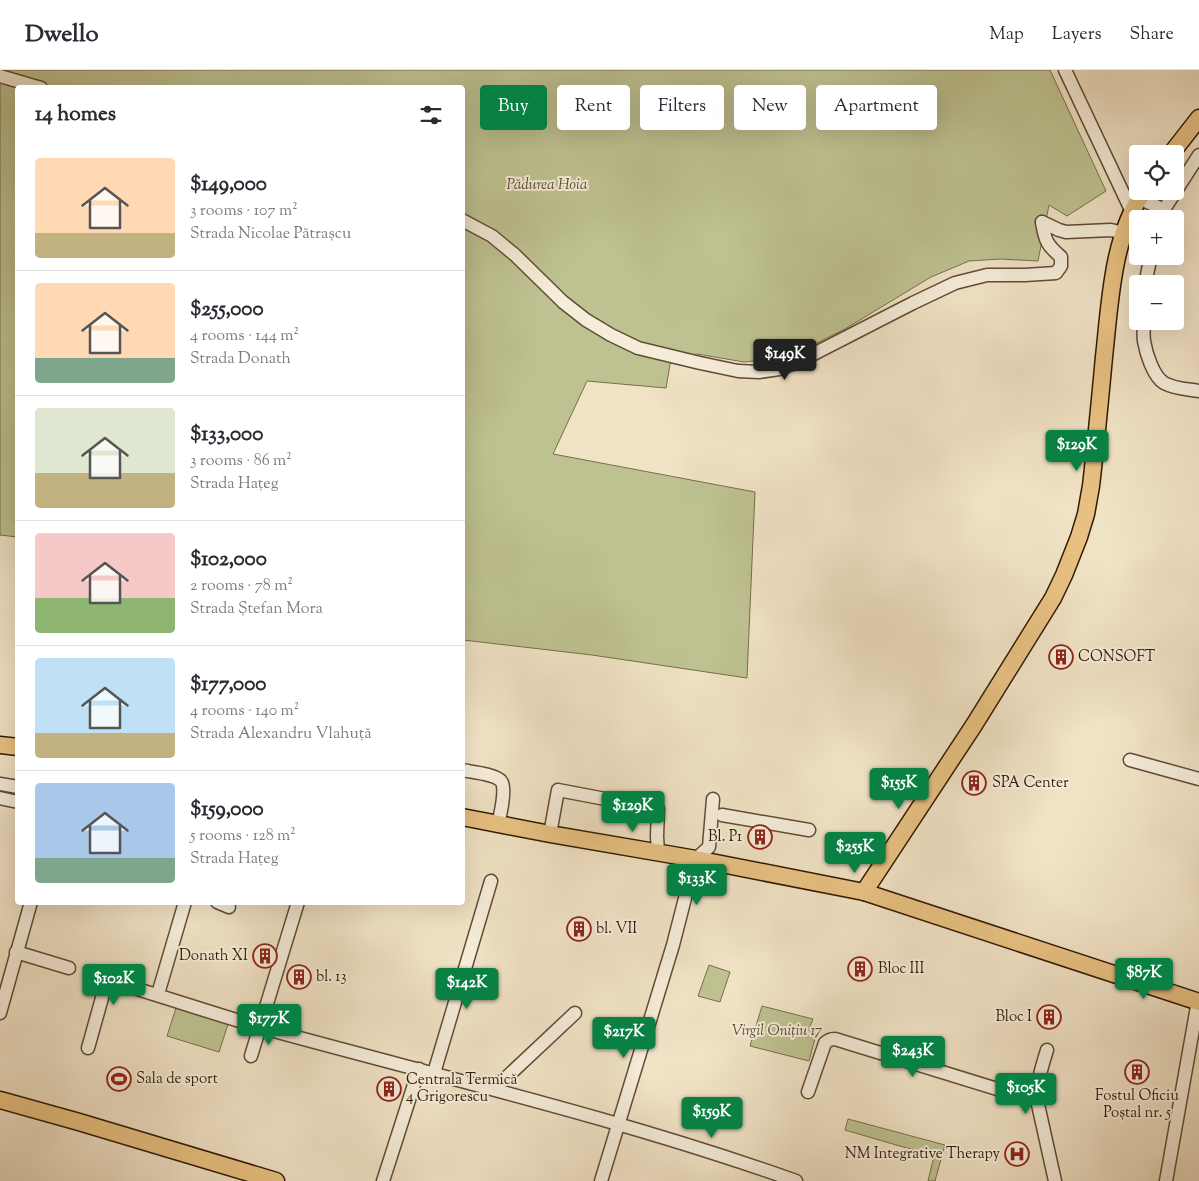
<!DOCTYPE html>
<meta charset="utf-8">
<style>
:root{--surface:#fff;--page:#f2f2f3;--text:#2b2b33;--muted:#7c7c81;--line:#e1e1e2;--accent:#0b8043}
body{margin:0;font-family:"Sorts Mill Goudy",serif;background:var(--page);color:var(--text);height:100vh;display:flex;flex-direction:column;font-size:19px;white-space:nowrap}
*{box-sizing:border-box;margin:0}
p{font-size:16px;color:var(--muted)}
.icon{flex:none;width:28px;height:28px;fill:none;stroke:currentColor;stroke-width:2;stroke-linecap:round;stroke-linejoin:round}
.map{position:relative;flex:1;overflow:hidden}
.details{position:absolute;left:15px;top:15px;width:450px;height:820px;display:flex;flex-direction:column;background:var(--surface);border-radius:5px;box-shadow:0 5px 20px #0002}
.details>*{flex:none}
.guide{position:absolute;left:480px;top:15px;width:475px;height:45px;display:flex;gap:10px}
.tools{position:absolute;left:1129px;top:75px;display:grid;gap:10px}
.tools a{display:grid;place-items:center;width:55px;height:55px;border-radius:5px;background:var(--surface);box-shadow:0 5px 20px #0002;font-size:25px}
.price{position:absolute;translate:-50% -42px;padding:0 11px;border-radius:5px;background:var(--accent);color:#fff;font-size:16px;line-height:32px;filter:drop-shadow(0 1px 2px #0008)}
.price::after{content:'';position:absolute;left:50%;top:30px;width:15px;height:11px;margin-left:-8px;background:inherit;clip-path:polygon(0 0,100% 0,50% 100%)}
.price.current{background:#222;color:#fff}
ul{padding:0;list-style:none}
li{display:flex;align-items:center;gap:15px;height:125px;padding:0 20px}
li+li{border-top:1px solid var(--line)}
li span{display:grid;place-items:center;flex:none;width:140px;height:100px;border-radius:5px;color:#555}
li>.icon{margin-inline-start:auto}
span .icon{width:60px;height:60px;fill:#fffc;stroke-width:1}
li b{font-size:21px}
h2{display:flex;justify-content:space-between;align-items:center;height:60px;padding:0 20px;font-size:21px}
.tag{padding:0 18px;border-radius:5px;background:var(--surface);box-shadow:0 5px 20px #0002;font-size:18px;line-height:45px}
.tag.current{background:var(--accent);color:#fff}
header{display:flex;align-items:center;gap:30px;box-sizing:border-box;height:70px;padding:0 25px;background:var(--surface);border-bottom:1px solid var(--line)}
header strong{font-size:24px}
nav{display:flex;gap:28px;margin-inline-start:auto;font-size:18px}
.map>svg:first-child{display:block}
.green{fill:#bec291;stroke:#776e4a}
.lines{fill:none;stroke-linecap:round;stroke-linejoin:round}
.minor-casing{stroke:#604c34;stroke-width:15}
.major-casing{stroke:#301a04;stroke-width:19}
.minor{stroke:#f5ecd9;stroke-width:12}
.major{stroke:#e8c182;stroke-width:16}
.labels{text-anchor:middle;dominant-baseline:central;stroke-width:4;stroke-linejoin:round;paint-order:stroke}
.park-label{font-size:15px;font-style:italic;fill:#5b4c2e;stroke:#f5ecd9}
.poi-label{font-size:15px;fill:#301a04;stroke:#f5ecd9;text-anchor:start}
</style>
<header>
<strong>Dwello</strong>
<nav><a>Map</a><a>Layers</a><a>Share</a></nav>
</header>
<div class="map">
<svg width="1199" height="1111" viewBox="0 0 1199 1111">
<rect width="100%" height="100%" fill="#f0e2c5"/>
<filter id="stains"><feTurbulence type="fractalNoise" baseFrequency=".004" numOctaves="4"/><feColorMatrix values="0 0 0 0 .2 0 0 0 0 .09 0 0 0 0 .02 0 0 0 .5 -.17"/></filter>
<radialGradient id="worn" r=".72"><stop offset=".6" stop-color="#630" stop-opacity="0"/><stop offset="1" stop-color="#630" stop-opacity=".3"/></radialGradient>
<g class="green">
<path d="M0,0H1050L1106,121L1067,146L1049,135L1038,191L1000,189L969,191L931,207L845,259L809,277L774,289L744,292L697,284L671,289L666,318L587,311L553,384L755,422L747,608L592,585L463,570L464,526L462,525V18H18L17,467L0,465Z"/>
<path d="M709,895L730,902L720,932L698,926Z"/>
<path d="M177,935L229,951L219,982L167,966Z"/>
<path d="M762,936L813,949L809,959L817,961L809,991L750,976Z"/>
<path d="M848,1049L945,1075L935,1111H928L934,1086L845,1060Z"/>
</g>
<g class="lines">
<g class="minor-casing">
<g id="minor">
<path d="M1065,0L1132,142"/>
<path d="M0,6L41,18"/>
<path d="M1139,128L1160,138L1166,146"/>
<path d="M1163,141L1199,85"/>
<path d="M462,150L492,166L515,185L563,232L586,250L611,265L638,278L700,293L738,301L759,302L779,299L796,293L913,233L955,213L987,205H1025L1056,203L1061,196V187C1047,175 1045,171 1042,152"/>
<path d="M1042,152L1059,160L1066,162L1111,160L1124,163"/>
<path d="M1145,214L1151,186"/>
<path d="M1144,251C1144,258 1143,265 1144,271C1146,283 1153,306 1164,313C1175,319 1187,319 1199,321"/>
<path d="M1130,690L1199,709"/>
<path d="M462,700C472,702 495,704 501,711C507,717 500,746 498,754"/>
<path d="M0,714L18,717"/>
<path d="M0,728L18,732"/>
<path d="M722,745L809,760"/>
<path d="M550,764L558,720L658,739L657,766L658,783"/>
<path d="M217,832L229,837"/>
<path d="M16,882L69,898"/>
<path d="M158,924L185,832"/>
<path d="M0,943L31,832"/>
<path d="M88,978L107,910C159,925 211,943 263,958C441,1007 622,1049 796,1111"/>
<path d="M1047,980C1042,996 1037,1012 1037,1030L1055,1111"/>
<path d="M251,986L298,832"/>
<path d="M434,1003L491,811"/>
<path d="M494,1019L575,943"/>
<path d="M808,1022L825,973C828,970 830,969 835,969L1023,1027L1037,1030"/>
<path d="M383,1111L419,999"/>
<path d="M601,1111L673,875L693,797L696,789L709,777L713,729"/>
<path d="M1166,1111L1198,931"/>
</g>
</g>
<g class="major-casing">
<g id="major">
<path d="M1171,84L1199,48"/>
<path d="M0,675L18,677"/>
<path d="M462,747L550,764L696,789L864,822L1199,932"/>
<path d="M864,822L974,655L1053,528L1064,505L1079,467L1086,444L1091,416C1096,373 1100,330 1104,287C1110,233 1112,167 1144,121"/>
<path d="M0,1030L79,1052L276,1111"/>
</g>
</g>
<use href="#minor" class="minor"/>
<use href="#major" class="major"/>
</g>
<defs>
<g id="building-ring" transform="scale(1.25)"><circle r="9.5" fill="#f5ecd9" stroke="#8f2418" stroke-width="1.5"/><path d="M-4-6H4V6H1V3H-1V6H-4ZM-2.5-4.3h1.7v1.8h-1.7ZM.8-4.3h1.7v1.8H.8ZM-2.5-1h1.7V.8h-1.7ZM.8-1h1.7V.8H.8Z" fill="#8f2418"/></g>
<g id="stadium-ring" transform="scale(1.25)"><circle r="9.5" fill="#f5ecd9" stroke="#8f2418" stroke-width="1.5"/><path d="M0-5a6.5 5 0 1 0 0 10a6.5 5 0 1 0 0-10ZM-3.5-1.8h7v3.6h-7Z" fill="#8f2418"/></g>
<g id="hospital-ring" transform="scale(1.25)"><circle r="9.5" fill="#f5ecd9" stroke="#8f2418" stroke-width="1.5"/><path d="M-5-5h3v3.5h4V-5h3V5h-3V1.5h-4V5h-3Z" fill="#8f2418"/></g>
</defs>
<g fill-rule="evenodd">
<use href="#building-ring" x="1061" y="587"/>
<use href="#building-ring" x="974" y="713"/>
<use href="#building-ring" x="760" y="767"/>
<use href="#building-ring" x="579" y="859"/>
<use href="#building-ring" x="265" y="886"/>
<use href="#building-ring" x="860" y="899"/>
<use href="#building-ring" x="299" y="907"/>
<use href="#building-ring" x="1049" y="947"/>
<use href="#building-ring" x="1137" y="1002"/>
<use href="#stadium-ring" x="119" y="1009"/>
<use href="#building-ring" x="389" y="1019"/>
<use href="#hospital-ring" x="1017" y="1084"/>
</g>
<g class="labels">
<g class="park-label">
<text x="547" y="115">Pădurea Hoia</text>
<text x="777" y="961">Virgil Onițiu 17</text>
</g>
<g class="poi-label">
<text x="1078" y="587">CONSOFT</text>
<text x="992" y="713">SPA Center</text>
<text x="742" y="767" text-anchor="end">Bl. P1</text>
<text x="596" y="859">bl. VII</text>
<text x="248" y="886" text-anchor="end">Donath XI</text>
<text x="878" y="899">Bloc III</text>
<text x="316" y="907">bl. 13</text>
<text x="1032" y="947" text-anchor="end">Bloc I</text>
<text x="136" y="1009">Sala de sport</text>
<text x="406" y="1010">Centrala Termică<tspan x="406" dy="17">4 Grigorescu</tspan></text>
<text x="1137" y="1026" text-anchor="middle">Fostul Oficiu<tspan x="1137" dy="17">Poștal nr. 5</tspan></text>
<text x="1000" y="1084" text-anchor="end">NM Integrative Therapy</text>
</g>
</g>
<rect width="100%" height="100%" filter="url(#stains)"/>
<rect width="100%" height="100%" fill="url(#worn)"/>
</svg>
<div class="tools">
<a><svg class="icon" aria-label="locate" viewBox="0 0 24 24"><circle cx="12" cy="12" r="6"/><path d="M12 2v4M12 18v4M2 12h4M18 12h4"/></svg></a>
<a>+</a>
<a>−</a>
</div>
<b class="price current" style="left:785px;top:311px">$149K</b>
<b class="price" style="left:1077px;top:402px">$129K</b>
<b class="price" style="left:899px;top:740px">$155K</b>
<b class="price" style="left:633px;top:763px">$129K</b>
<b class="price" style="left:855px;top:804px">$255K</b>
<b class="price" style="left:697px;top:836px">$133K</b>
<b class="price" style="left:1144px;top:930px">$87K</b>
<b class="price" style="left:114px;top:936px">$102K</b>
<b class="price" style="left:467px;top:940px">$142K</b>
<b class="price" style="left:269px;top:976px">$177K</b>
<b class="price" style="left:624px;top:989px">$217K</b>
<b class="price" style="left:913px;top:1008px">$243K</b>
<b class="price" style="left:1026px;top:1045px">$105K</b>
<b class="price" style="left:712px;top:1069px">$159K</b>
<div class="guide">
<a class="tag current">Buy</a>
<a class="tag">Rent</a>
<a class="tag">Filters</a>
<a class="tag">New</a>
<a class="tag">Apartment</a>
</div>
<section class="details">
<h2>14 homes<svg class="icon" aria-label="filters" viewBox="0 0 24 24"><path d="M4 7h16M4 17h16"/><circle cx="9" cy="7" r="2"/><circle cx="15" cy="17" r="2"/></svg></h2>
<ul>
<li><span style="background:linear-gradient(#ffd9b3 75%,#c2b280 0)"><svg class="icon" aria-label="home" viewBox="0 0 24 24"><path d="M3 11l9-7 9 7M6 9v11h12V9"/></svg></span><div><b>$149,000</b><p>3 rooms · 107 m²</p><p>Strada Nicolae Pătrașcu</p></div></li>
<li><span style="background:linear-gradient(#ffd9b3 75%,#7fa58c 0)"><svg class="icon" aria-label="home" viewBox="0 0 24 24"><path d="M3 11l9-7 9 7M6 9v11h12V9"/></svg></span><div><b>$255,000</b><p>4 rooms · 144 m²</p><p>Strada Donath</p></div></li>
<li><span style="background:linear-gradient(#dfe7d0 65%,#c2b280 0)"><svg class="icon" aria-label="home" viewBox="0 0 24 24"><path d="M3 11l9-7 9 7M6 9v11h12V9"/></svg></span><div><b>$133,000</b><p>3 rooms · 86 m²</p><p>Strada Hațeg</p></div></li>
<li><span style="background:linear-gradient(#f6c9c9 65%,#8fb573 0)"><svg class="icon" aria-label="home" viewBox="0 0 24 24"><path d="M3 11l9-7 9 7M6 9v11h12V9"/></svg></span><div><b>$102,000</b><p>2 rooms · 78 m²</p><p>Strada Ștefan Mora</p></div></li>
<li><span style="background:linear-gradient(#bfe0f5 75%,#c2b280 0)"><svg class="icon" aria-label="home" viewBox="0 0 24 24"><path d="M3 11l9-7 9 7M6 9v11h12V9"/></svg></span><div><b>$177,000</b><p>4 rooms · 140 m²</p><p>Strada Alexandru Vlahuță</p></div></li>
<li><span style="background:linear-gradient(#a9c7e8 75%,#7fa58c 0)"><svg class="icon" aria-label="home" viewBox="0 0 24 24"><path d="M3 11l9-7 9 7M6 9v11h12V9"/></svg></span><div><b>$159,000</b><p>5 rooms · 128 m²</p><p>Strada Hațeg</p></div></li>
</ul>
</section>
</div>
